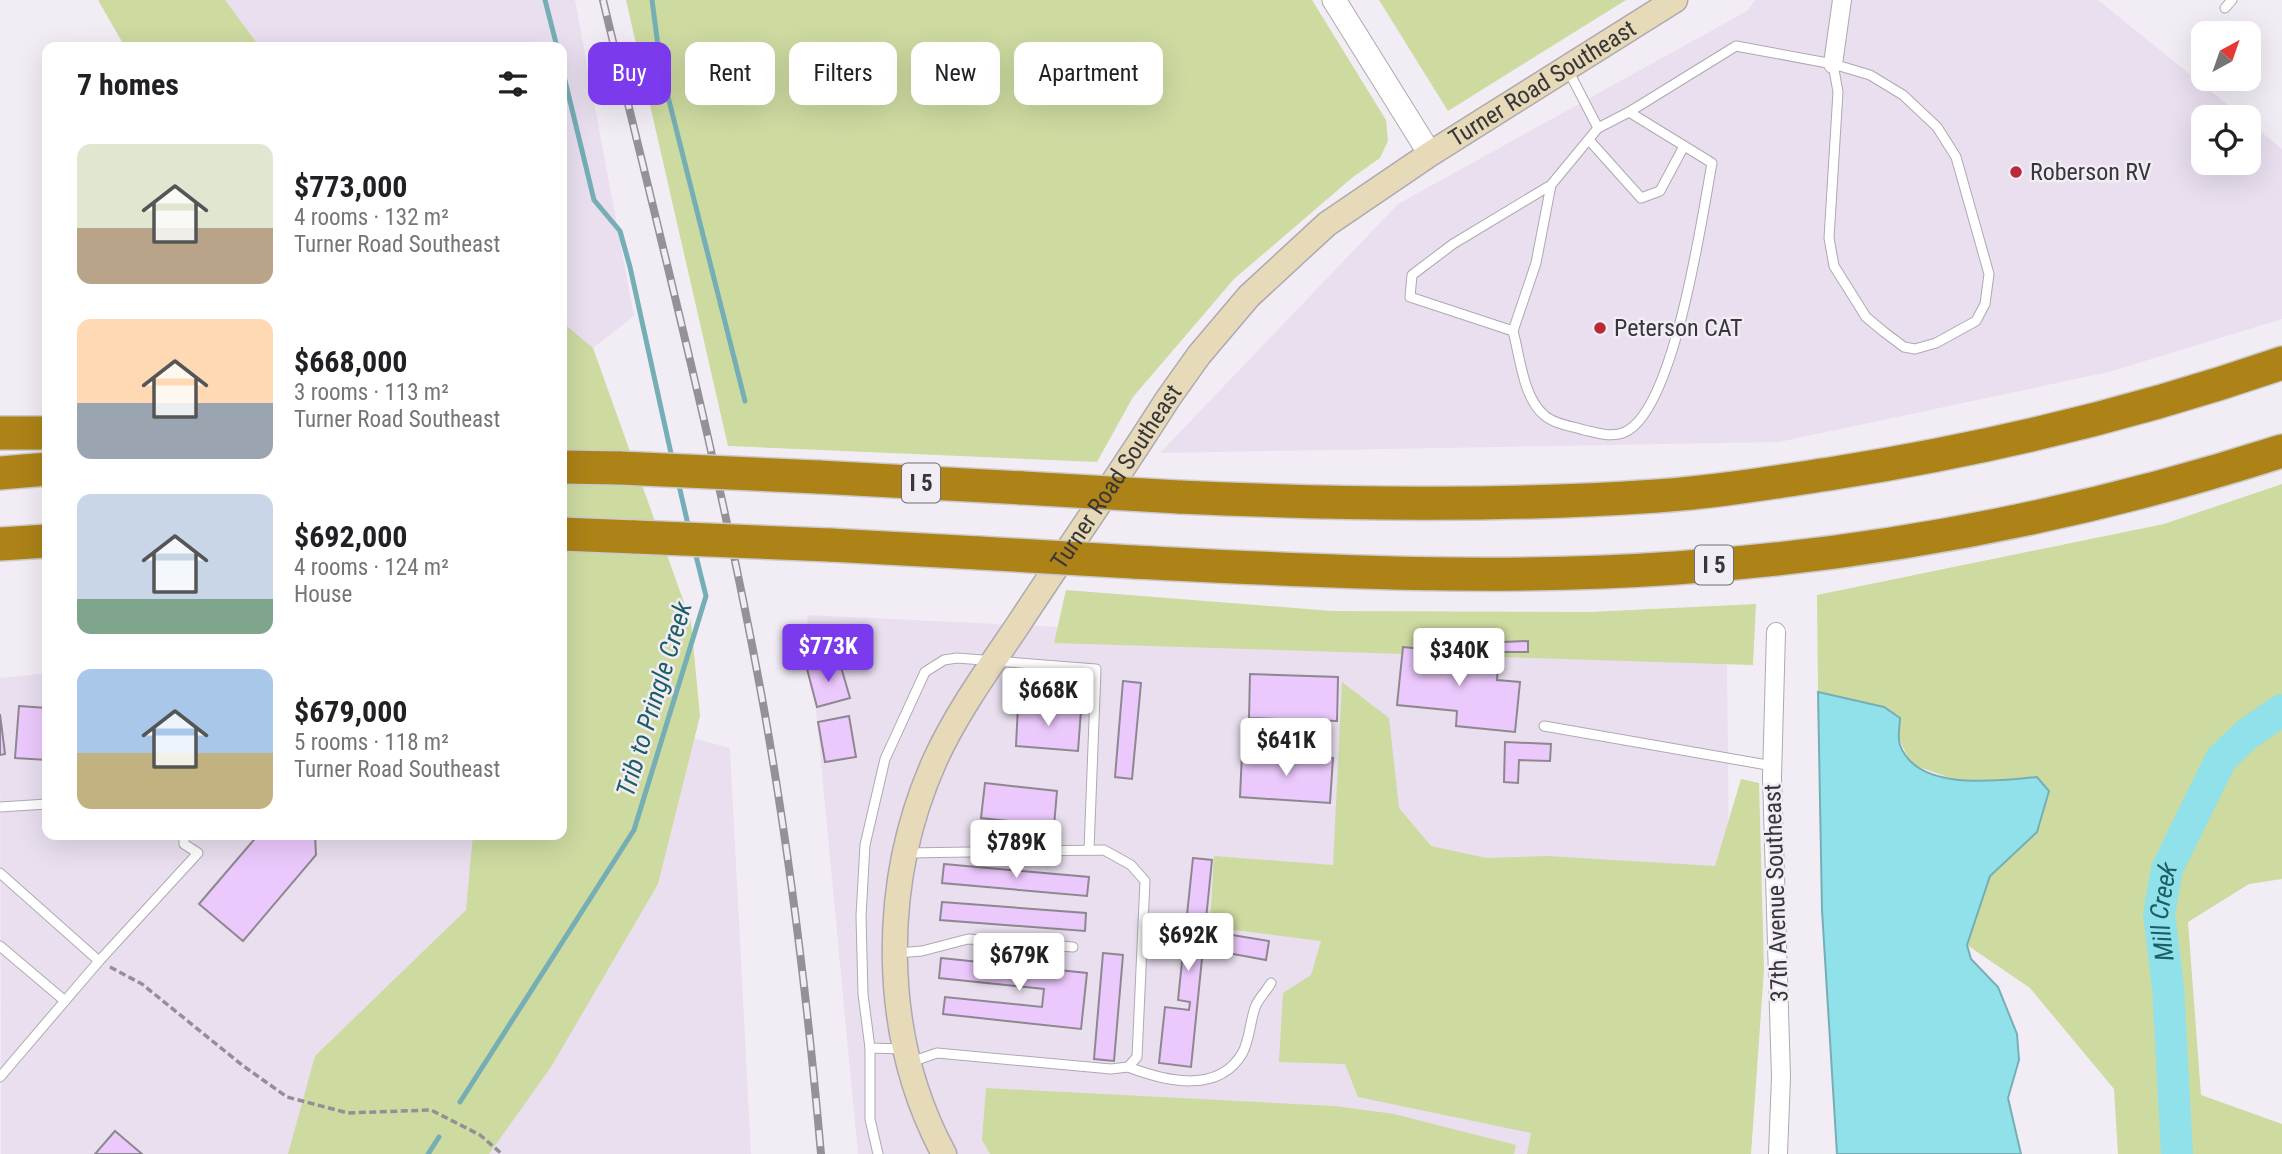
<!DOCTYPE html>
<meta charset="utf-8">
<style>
:root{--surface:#fff;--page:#f2f2f2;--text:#202124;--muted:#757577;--accent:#7c3aed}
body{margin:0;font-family:"Roboto Condensed",sans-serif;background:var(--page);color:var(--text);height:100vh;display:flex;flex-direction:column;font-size:26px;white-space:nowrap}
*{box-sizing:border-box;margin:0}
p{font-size:23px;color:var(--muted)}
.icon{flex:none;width:38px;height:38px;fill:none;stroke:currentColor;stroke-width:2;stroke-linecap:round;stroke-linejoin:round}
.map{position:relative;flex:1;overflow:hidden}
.details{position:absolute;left:42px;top:42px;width:525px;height:798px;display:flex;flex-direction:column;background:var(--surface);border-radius:14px;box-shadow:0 7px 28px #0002}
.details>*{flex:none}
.hud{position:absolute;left:588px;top:42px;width:665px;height:63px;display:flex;gap:14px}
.needle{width:46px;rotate:40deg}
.tools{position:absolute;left:2191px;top:21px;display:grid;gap:14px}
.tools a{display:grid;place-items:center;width:70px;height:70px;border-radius:14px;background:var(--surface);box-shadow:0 7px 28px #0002;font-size:35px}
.price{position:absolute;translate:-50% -60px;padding:0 16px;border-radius:7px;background:#fff;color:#222;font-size:23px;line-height:46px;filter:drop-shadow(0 2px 4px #0008)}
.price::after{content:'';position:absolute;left:50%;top:42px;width:21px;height:16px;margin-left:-10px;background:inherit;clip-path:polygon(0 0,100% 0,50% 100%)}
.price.current{background:var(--accent);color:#fff}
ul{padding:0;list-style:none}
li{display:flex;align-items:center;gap:21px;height:175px;padding:0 35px}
li span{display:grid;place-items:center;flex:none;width:196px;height:140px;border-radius:14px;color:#555}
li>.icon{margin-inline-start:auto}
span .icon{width:84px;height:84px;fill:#fffc;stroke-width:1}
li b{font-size:30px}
h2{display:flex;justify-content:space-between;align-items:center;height:84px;padding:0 35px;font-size:30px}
.tag{padding:0 24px;border-radius:14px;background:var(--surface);box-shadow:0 7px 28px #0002;font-size:24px;line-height:63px}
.tag.current{background:var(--accent);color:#fff}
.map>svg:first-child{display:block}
.built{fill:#e9dfef}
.green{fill:#cddaa0}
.water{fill:#91e1eb;stroke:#76aeb6;stroke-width:2}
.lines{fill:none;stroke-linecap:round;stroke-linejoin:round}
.stream{stroke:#76aeb6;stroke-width:5}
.river{stroke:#91e1eb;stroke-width:32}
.building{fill:#ecc9fd;stroke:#8d8890;stroke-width:2}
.service-casing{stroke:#aea9b1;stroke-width:11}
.minor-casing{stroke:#aea9b1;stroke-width:20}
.tertiary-casing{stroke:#aea9b1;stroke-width:25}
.secondary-casing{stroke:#aea9b1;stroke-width:27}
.motorway-casing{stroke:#cbcbcc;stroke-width:36}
.path{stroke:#938f95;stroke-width:3.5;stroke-dasharray:7 3.5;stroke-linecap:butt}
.service{stroke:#fff;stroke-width:9}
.minor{stroke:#fff;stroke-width:18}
.tertiary{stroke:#fff;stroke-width:23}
.secondary{stroke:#e6dab9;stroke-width:24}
.motorway{stroke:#ad8317;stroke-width:33}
.rail-casing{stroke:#959197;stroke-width:8}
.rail{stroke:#f2edf5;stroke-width:5;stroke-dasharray:16;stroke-linecap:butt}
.motorway-bridge-casing{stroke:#cbcbcc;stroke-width:36;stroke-linecap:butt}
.motorway-bridge{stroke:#ad8317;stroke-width:33}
.poi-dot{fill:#ba2937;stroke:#f2edf5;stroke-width:2.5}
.labels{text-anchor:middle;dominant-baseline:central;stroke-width:5;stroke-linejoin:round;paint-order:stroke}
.shield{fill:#f2edf5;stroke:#706d72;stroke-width:2}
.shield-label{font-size:23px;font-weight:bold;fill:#38363a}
.street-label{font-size:24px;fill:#38363a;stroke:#f2edf5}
.poi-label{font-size:24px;fill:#38363a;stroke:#f2edf5;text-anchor:start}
.water-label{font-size:26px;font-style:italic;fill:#1b5e65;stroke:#f2edf5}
</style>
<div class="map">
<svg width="2282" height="1154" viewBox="0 0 2282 1154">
<rect width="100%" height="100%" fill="#f2edf5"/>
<g class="built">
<path d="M225,0H575L634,316L593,348L562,322V47H260Z"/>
<path d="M1755,0H2098L2243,117H2203V163H2249V122L2282,149V319L2109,372L1779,442L1160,453L1398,204L1747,11Z"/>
<path d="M807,615L1727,659L1732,1154H858Z"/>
<path d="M47,673V835H562V702L730,748L751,1154H1L0,678Z"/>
</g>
<g class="green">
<path d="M98,0H225L260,47H125Z"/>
<path d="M626,0H1312L1386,120L1388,141L1380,158L1353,177L1234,279L1133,397L1097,462L728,446Z"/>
<path d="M1379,0H1626L1448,111Z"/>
<path d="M562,322L593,348L691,622L700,716L658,884L551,1067L489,1154H288L315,1056L466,910L473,835H562Z"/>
<path d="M2282,484V879L2249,884L2188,922L2201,1095L2282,1124V1154H2118L2114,1089L2030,988L1967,945L1990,876L2037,832V777L1961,782L1911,764L1884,707L1818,692L1817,595L2164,524Z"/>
<path d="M1066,590L1332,611L1590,612L1756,604L1753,665L1054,643Z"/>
<path d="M1342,682L1389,718L1399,808L1431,846L1486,858L1547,856L1715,866L1741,779L1759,783L1764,970L1751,1154H1527L1531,1133L1358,1097L1345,1064L1279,1062L1283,993L1311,975L1321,941L1210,927L1214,856L1333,865Z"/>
<path d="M986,1088L1335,1106L1394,1114L1516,1145L1514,1154H990L982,1140Z"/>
</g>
<path class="water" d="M1818,692L1884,707L1900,718C1900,726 1897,737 1900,745C1917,792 1998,781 2037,777L2049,791L2037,832L1990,876L1967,945L1971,959L1998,987L2017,1034L2019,1060L2008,1098L2021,1154H1837L1822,910Z"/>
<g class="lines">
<g class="stream">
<path d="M545,0L557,47"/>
<path d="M652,0L661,69L745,401"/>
<path d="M562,68L594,200L620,231L630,267L672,458"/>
<path d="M678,481L689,529"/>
<path d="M460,1102L634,830L706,596L695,552"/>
<path d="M428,1154L439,1137"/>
</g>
<path class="river" id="s1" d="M2177,1154L2168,987L2159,914L2167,869L2221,759L2246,735L2282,710"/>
</g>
<g class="building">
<path d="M1528,641V652H1503V642Z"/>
<path d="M1403,647L1499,657L1497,680L1520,682L1515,732L1456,726L1457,711L1397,705Z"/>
<path d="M839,660L850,698L817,707L807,669Z"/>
<path d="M1250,674L1338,677L1337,721L1249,718Z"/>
<path d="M1123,681L1141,683L1132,779L1115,777Z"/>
<path d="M1018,705L1081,710L1078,751L1016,746Z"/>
<path d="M19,706L47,708V760L15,758Z"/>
<path d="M0,714L5,754L0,755Z"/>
<path d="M849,716L856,757L825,762L818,722Z"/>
<path d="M1505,742L1551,744L1550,761L1519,760L1518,783L1504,782Z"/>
<path d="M1242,753L1333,758L1330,803L1240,797Z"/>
<path d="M985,783L1057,791L1054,826L981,818Z"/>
<path d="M258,835H315L316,855L243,941L199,904Z"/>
<path d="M1193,858L1212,860L1191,1067L1159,1063L1165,1007L1189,1010L1190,1002L1178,1000Z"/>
<path d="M944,864L1089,877L1087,896L942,883Z"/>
<path d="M942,902L1086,913L1085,931L940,920Z"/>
<path d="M1220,933L1269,941L1266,960L1217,951Z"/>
<path d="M1103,953L1123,955L1114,1061L1094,1059Z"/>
<path d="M941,958L1087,973L1081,1029L943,1014L945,997L1042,1007L1044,989L939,978Z"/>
<path d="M115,1131L142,1154H95Z"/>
</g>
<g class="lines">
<g class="service-casing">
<g id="service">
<path d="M2225,8L2232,0"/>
<path d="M1629,112L1736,46L1833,64L1870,75L1903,95L1937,127L1956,157L1989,274L1985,304L1976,321L1936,343L1915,349L1904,347L1884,332L1866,317L1834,266L1829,238L1838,92L1833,64"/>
<path d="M1589,140L1641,198L1660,191L1684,146"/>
<path d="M1551,185L1536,263L1513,331L1410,297L1412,275L1453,244L1551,185L1598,128"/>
<path d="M1513,331C1520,357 1523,397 1544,415C1554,424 1571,426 1584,430C1597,433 1612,438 1625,432C1675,409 1702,217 1712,163L1629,112L1598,128L1568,70"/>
<path d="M1544,726L1773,766"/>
<path d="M0,807L47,804"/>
<path d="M907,853L1104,850L1131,865L1145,881L1137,1057L1128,1067L1111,1069L937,1053L911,1062"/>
<path d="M0,873L99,961L0,1077"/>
<path d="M0,946L65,1001"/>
<path d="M897,953L922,951L968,939L1073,947"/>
<path d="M99,961L198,853L184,844V835"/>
<path d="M870,1048L904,1049"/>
<path d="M1128,1067C1165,1081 1219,1095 1243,1052C1250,1038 1250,1020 1256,1005C1260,997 1267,990 1271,983"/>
<path d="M878,1154L870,1119V1048L863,994L861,916L865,845L885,759L925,672L944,660L957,658L1096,669L1089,850"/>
</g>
</g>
<g class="minor-casing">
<g id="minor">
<path d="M1833,64L1842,0"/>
<path d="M1776,632L1772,777L1781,1077L1778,1154"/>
</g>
</g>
<g class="tertiary-casing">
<path id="tertiary" d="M1334,0L1430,154"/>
</g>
<g class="secondary-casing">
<g id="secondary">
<path id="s2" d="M944,1154C880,1035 880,883 935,760C957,712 989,668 1018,625C1067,550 1119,476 1167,400L1199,355L1249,296L1327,224L1430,154L1675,0"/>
</g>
</g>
<g class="motorway-casing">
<g id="motorway">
<path d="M0,433H47"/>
<path d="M562,467L620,468"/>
<path d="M0,473L47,469"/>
<path d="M818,477L1023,488"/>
<path d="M1179,497C1339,504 1497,507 1657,496C1716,492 1776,482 1835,473C1987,449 2137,413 2282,363"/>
<path d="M562,534L635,537"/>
<path d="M0,544L47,541"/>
<path d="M830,545L979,553"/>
<path d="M1134,562C1315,571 1495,581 1676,568C1881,554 2086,514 2282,451"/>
</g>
</g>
<path class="path" d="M110,967L142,984L242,1065L287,1097L348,1113L431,1110L480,1135L502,1154"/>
<use href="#service" class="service"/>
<use href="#minor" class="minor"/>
<use href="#tertiary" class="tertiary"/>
<use href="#secondary" class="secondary"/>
<use href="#motorway" class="motorway"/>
<g class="rail-casing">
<path id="rail" d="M603,0C659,235 721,470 764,709C790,856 808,1005 821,1154"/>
</g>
<use href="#rail" class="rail"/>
<g class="motorway-bridge-casing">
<g id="motorway-bridge">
<path d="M620,468L818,477"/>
<path d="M1023,488L1179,497"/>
<path d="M635,537L830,545"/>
<path d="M979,553L1134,562"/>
</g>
</g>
<use href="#motorway-bridge" class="motorway-bridge"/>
</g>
<g class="poi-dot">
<circle cx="2016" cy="172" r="7"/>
<circle cx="1600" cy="328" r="7"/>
</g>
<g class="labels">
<g class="shield">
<rect x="902" y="463.5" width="38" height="39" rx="5"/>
<rect x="1695" y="545.5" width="38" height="39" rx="5"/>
</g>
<g class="shield-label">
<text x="921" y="483">I 5</text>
<text x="1714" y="565">I 5</text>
</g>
<g class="street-label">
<text stroke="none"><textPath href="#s2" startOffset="1332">Turner Road Southeast</textPath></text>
<text stroke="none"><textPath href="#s2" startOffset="744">Turner Road Southeast</textPath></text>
<text transform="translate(1776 893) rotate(-92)">37th Avenue Southeast</text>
</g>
<g class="poi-label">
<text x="2030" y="172">Roberson RV</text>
<text x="1614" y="328">Peterson CAT</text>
</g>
<g class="water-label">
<text transform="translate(654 699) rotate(-73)">Trib to Pringle Creek</text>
<text stroke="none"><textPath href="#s1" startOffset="243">Mill Creek</textPath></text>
</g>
</g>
</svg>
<div class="tools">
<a><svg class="needle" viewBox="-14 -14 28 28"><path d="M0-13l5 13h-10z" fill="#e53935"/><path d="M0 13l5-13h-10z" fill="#757577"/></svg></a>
<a><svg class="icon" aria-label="locate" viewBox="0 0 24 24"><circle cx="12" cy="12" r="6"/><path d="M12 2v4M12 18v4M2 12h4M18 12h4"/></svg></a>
</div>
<b class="price current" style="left:828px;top:684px">$773K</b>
<b class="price" style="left:1459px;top:688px">$340K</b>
<b class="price" style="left:1048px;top:728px">$668K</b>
<b class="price" style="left:1286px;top:778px">$641K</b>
<b class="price" style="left:1016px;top:880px">$789K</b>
<b class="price" style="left:1188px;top:973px">$692K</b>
<b class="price" style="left:1019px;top:993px">$679K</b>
<div class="hud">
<a class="tag current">Buy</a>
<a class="tag">Rent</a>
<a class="tag">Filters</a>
<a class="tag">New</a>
<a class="tag">Apartment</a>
</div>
<section class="details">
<h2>7 homes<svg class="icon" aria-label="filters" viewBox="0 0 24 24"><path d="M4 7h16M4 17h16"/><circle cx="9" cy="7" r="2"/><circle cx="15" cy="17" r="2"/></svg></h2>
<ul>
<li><span style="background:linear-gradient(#dfe7d0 60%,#b9a48a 0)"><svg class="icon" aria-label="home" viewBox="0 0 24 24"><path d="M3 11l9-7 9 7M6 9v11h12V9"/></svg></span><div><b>$773,000</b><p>4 rooms · 132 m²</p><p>Turner Road Southeast</p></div></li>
<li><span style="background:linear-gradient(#ffd9b3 60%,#9aa5b1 0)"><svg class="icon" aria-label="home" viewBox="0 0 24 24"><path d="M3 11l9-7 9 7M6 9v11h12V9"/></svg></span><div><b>$668,000</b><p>3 rooms · 113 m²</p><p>Turner Road Southeast</p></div></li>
<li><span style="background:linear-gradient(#c9d6e8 75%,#7fa58c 0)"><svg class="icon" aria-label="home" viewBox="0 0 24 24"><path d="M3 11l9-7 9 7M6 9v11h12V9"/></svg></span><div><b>$692,000</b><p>4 rooms · 124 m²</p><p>House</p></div></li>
<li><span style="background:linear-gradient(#a9c7e8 60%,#c2b280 0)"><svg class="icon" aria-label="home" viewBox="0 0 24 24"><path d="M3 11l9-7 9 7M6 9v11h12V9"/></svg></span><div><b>$679,000</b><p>5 rooms · 118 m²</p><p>Turner Road Southeast</p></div></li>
</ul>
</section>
</div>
